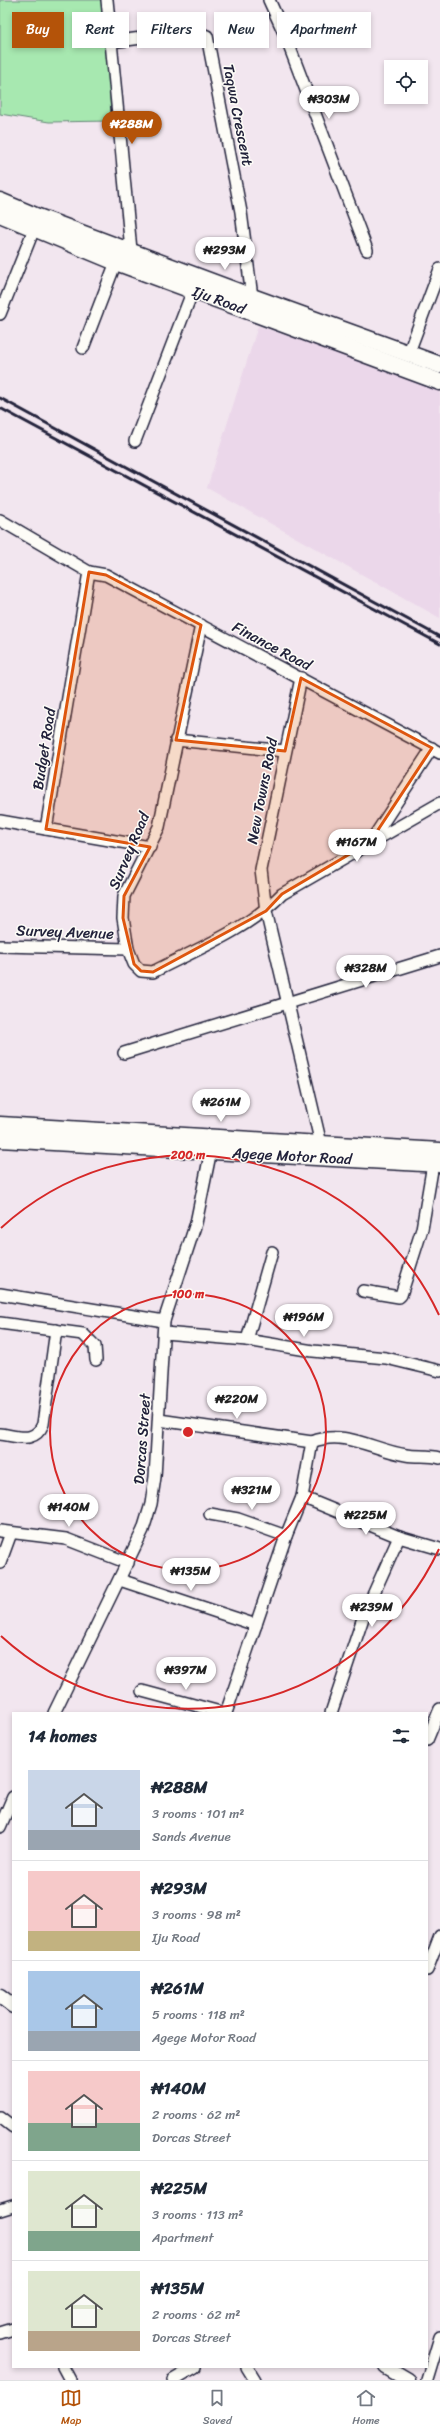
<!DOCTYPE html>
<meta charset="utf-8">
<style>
:root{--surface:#fff;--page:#f6f6f7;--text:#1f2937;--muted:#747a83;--line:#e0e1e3;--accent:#b45309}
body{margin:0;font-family:Sriracha,sans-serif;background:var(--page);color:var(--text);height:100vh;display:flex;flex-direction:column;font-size:15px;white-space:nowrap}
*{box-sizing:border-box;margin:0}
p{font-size:13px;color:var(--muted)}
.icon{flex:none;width:22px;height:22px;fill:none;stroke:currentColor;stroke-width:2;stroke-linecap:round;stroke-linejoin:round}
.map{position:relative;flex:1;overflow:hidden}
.panel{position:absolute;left:12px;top:1712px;width:416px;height:656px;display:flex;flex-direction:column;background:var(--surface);border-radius:0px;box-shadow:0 2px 6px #0003}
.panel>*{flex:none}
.guide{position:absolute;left:12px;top:12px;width:416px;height:36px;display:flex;gap:8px}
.fabs{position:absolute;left:384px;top:60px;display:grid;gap:8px}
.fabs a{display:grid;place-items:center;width:44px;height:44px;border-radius:0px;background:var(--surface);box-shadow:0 2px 6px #0003;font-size:20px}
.price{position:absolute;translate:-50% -34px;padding:0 9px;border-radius:14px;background:#fff;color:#222;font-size:13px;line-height:26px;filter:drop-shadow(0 1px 2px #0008)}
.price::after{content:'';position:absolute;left:50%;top:24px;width:12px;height:9px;margin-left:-6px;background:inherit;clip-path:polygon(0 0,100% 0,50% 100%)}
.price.on{background:var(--accent);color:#fff}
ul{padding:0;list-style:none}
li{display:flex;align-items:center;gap:12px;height:100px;padding:0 16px}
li+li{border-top:1px solid var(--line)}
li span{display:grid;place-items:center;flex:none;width:112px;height:80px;border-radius:0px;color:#555}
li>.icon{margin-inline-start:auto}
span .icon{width:48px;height:48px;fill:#fffc;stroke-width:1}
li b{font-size:17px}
h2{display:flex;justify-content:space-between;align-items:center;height:48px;padding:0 16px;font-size:17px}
.pill{padding:0 14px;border-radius:0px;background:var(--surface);box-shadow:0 2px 6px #0003;font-size:14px;line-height:36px}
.pill.on{background:var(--accent);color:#fff}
.tab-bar{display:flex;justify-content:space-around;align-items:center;height:56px;border-top:1px solid var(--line);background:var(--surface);font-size:11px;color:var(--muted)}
.tab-bar a{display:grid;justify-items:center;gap:2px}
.tab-bar .on{color:var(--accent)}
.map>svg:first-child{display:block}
.built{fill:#ebd7ea}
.green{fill:#a7e8b0;stroke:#648576}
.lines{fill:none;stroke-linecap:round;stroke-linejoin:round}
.minor-casing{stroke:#22223b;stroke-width:14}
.tertiary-casing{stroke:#22223b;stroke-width:17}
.secondary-casing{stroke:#22223b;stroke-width:19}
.minor{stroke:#fdfcf7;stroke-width:11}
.tertiary{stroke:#fdfcf7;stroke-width:14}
.secondary{stroke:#fdfcf7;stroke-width:16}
.rail{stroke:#22223b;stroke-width:3}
.marked{fill:#de560e;fill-opacity:0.2;stroke:#de560e;stroke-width:3;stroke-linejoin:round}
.ring{fill:none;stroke:#d62828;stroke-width:2}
.labels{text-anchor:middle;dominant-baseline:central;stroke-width:3;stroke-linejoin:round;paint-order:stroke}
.street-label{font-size:15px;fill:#22223b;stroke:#fdfcf7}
.centre{fill:#d62828;stroke:#fdfcf7;stroke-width:2}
.ring-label{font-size:12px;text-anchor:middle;font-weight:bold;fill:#d62828;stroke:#fdfcf7;stroke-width:3;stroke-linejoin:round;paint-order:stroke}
</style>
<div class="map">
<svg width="440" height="2380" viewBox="0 0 440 2380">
<rect width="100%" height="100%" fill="#f2e6ef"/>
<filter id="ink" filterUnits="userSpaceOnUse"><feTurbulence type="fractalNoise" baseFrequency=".025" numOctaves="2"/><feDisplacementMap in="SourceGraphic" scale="8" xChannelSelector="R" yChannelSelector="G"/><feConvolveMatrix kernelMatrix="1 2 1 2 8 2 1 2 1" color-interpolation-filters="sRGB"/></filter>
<g filter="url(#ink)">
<path class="built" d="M258,326L383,367L440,389V618L207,488Z"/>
<path class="green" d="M0,0H106L111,121L49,122L0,114Z"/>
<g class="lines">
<g class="minor-casing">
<g id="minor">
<path d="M107,0L131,250"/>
<path d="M269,0L285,35L367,250"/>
<path d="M111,42L195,31L207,36L241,212L252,297"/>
<path d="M0,314L34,229"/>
<path d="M83,348L116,262"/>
<path d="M409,352L440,269"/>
<path d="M135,441L193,290"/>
<path d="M0,520L89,572L106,575L440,753"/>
<path d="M89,572L46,829L150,847"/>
<path d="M201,625L159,827L124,896L123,918L128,949L134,964L141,971L153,972C197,949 247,930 282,894L440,803"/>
<path d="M301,678L261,870L266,911L321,1144"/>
<path d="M176,740L285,751"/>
<path d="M0,821L46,829"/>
<path d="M373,838L432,748"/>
<path d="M0,946L128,949"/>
<path d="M124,1053L440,956"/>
<path d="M363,1291L399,1297L401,1295L422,1229L433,1164"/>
<path d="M0,1294L164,1321"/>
<path d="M0,1323L83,1334L95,1346L96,1360"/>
<path d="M164,1333L247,1340L313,1351L386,1358L440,1371"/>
<path d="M247,1340L272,1252"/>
<path d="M159,1420L312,1442C345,1429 373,1450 406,1455C417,1457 429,1455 440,1458"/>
<path d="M0,1434C18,1436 35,1444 43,1424L56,1330"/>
<path d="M302,1497L399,1537L440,1549"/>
<path d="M210,1514L238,1519L286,1536"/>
<path d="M0,1531L66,1539L128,1563"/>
<path d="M0,1563L11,1533"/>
<path d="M120,1580L256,1625"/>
<path d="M142,1691L224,1713"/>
<path d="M54,1713L143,1530L151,1504L155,1477L164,1321L196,1223L212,1145"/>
<path d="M226,1713L286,1536L302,1497L312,1442"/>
<path d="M331,1713L364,1615L399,1537"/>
<path d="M427,1740L440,1709"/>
<path d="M0,1827L13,1797"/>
<path d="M427,1970L440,1936"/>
<path d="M0,2117L13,2127"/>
<path d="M0,2210L13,2206"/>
<path d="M0,2333L13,2329"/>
<path d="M63,2367L70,2380"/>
<path d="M247,2367L255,2380"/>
<path d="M173,2380L195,2367"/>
<path d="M427,2380L440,2337"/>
</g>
</g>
<g class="tertiary-casing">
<g id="tertiary">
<path d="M0,1996L13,2006"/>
<path d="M386,2367L408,2380"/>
</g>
</g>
<g class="secondary-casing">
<g id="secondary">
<path d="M0,201L38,217L252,297L440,365"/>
<path d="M0,214L116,262L440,382"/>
<path d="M0,1125L440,1151"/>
<path d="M0,1139L440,1164"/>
</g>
</g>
<use href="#minor" class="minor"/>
<use href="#tertiary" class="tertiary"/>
<use href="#secondary" class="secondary"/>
<g class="rail">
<path d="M0,398L440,637"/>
<path d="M0,408L440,644"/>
</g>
</g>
</g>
<path class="marked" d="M89,572L106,575L201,625L176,740L285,751L301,678L432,748L370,842L282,894L266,911L153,972L141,971L134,964L123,918L124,896L150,847L46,829Z"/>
<g class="ring">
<circle cx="188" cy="1432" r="138"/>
<path d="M439 1549A277 277 0 0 1 1 1636M1 1228A277 277 0 0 1 439 1315"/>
</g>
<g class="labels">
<g class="street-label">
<text transform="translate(238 115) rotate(79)">Taqwa Crescent</text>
<text transform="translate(219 300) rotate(20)">Iju Road</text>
<text transform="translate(272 646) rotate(28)">Finance Road</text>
<text transform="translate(44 749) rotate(-81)">Budget Road</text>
<text transform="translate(262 791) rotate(-79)">New Towns Road</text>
<text transform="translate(129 851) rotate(-67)">Survey Road</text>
<text transform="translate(65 932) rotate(2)">Survey Avenue</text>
<text transform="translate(292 1156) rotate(3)">Agege Motor Road</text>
<text transform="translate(142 1439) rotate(-86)">Dorcas Street</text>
</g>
</g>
<circle cx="188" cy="1432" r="6" class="centre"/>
<g class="ring-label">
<text x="188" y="1159">200 m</text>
<text x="188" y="1298">100 m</text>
</g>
</svg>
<div class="fabs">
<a><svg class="icon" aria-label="locate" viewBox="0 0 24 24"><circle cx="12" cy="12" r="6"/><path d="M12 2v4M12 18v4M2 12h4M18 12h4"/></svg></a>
</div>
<b class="price" style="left:329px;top:120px">₦303M</b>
<b class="price on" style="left:132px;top:145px">₦288M</b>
<b class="price" style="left:225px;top:271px">₦293M</b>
<b class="price" style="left:357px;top:863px">₦167M</b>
<b class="price" style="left:366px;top:989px">₦328M</b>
<b class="price" style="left:221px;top:1123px">₦261M</b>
<b class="price" style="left:304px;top:1338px">₦196M</b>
<b class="price" style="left:237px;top:1420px">₦220M</b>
<b class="price" style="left:252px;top:1511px">₦321M</b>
<b class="price" style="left:69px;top:1528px">₦140M</b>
<b class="price" style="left:366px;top:1536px">₦225M</b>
<b class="price" style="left:191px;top:1592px">₦135M</b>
<b class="price" style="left:372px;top:1628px">₦239M</b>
<b class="price" style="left:186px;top:1691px">₦397M</b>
<div class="guide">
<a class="pill on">Buy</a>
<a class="pill">Rent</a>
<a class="pill">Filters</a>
<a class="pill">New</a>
<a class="pill">Apartment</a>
</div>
<section class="panel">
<h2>14 homes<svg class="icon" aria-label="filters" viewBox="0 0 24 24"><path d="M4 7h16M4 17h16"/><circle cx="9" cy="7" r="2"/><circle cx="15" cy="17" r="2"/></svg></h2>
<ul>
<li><span style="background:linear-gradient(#c9d6e8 75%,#9aa5b1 0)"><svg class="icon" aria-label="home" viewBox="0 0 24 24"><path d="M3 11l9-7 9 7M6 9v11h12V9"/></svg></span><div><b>₦288M</b><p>3 rooms · 101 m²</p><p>Sands Avenue</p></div></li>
<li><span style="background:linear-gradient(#f6c9c9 75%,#c2b280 0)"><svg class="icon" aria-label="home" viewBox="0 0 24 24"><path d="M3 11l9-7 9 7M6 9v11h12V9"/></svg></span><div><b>₦293M</b><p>3 rooms · 98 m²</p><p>Iju Road</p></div></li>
<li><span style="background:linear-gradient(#a9c7e8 75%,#9aa5b1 0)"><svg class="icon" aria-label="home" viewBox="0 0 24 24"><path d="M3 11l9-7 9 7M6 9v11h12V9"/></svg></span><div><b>₦261M</b><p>5 rooms · 118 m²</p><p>Agege Motor Road</p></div></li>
<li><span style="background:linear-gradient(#f6c9c9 65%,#7fa58c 0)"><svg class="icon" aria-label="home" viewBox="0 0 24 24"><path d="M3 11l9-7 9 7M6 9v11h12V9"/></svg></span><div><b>₦140M</b><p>2 rooms · 62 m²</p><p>Dorcas Street</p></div></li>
<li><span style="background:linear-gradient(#dfe7d0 75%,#7fa58c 0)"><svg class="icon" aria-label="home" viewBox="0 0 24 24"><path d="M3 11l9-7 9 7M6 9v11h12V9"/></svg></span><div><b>₦225M</b><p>3 rooms · 113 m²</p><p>Apartment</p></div></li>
<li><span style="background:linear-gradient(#dfe7d0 75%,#b9a48a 0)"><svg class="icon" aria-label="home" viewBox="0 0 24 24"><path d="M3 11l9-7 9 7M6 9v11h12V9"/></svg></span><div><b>₦135M</b><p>2 rooms · 62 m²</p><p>Dorcas Street</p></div></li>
</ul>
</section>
</div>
<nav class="tab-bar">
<a class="on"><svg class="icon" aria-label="map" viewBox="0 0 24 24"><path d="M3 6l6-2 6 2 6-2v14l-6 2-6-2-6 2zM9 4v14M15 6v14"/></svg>Map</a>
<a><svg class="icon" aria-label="saved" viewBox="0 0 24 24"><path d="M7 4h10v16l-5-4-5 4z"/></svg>Saved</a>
<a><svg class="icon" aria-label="home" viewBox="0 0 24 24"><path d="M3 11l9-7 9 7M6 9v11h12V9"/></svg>Home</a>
</nav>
